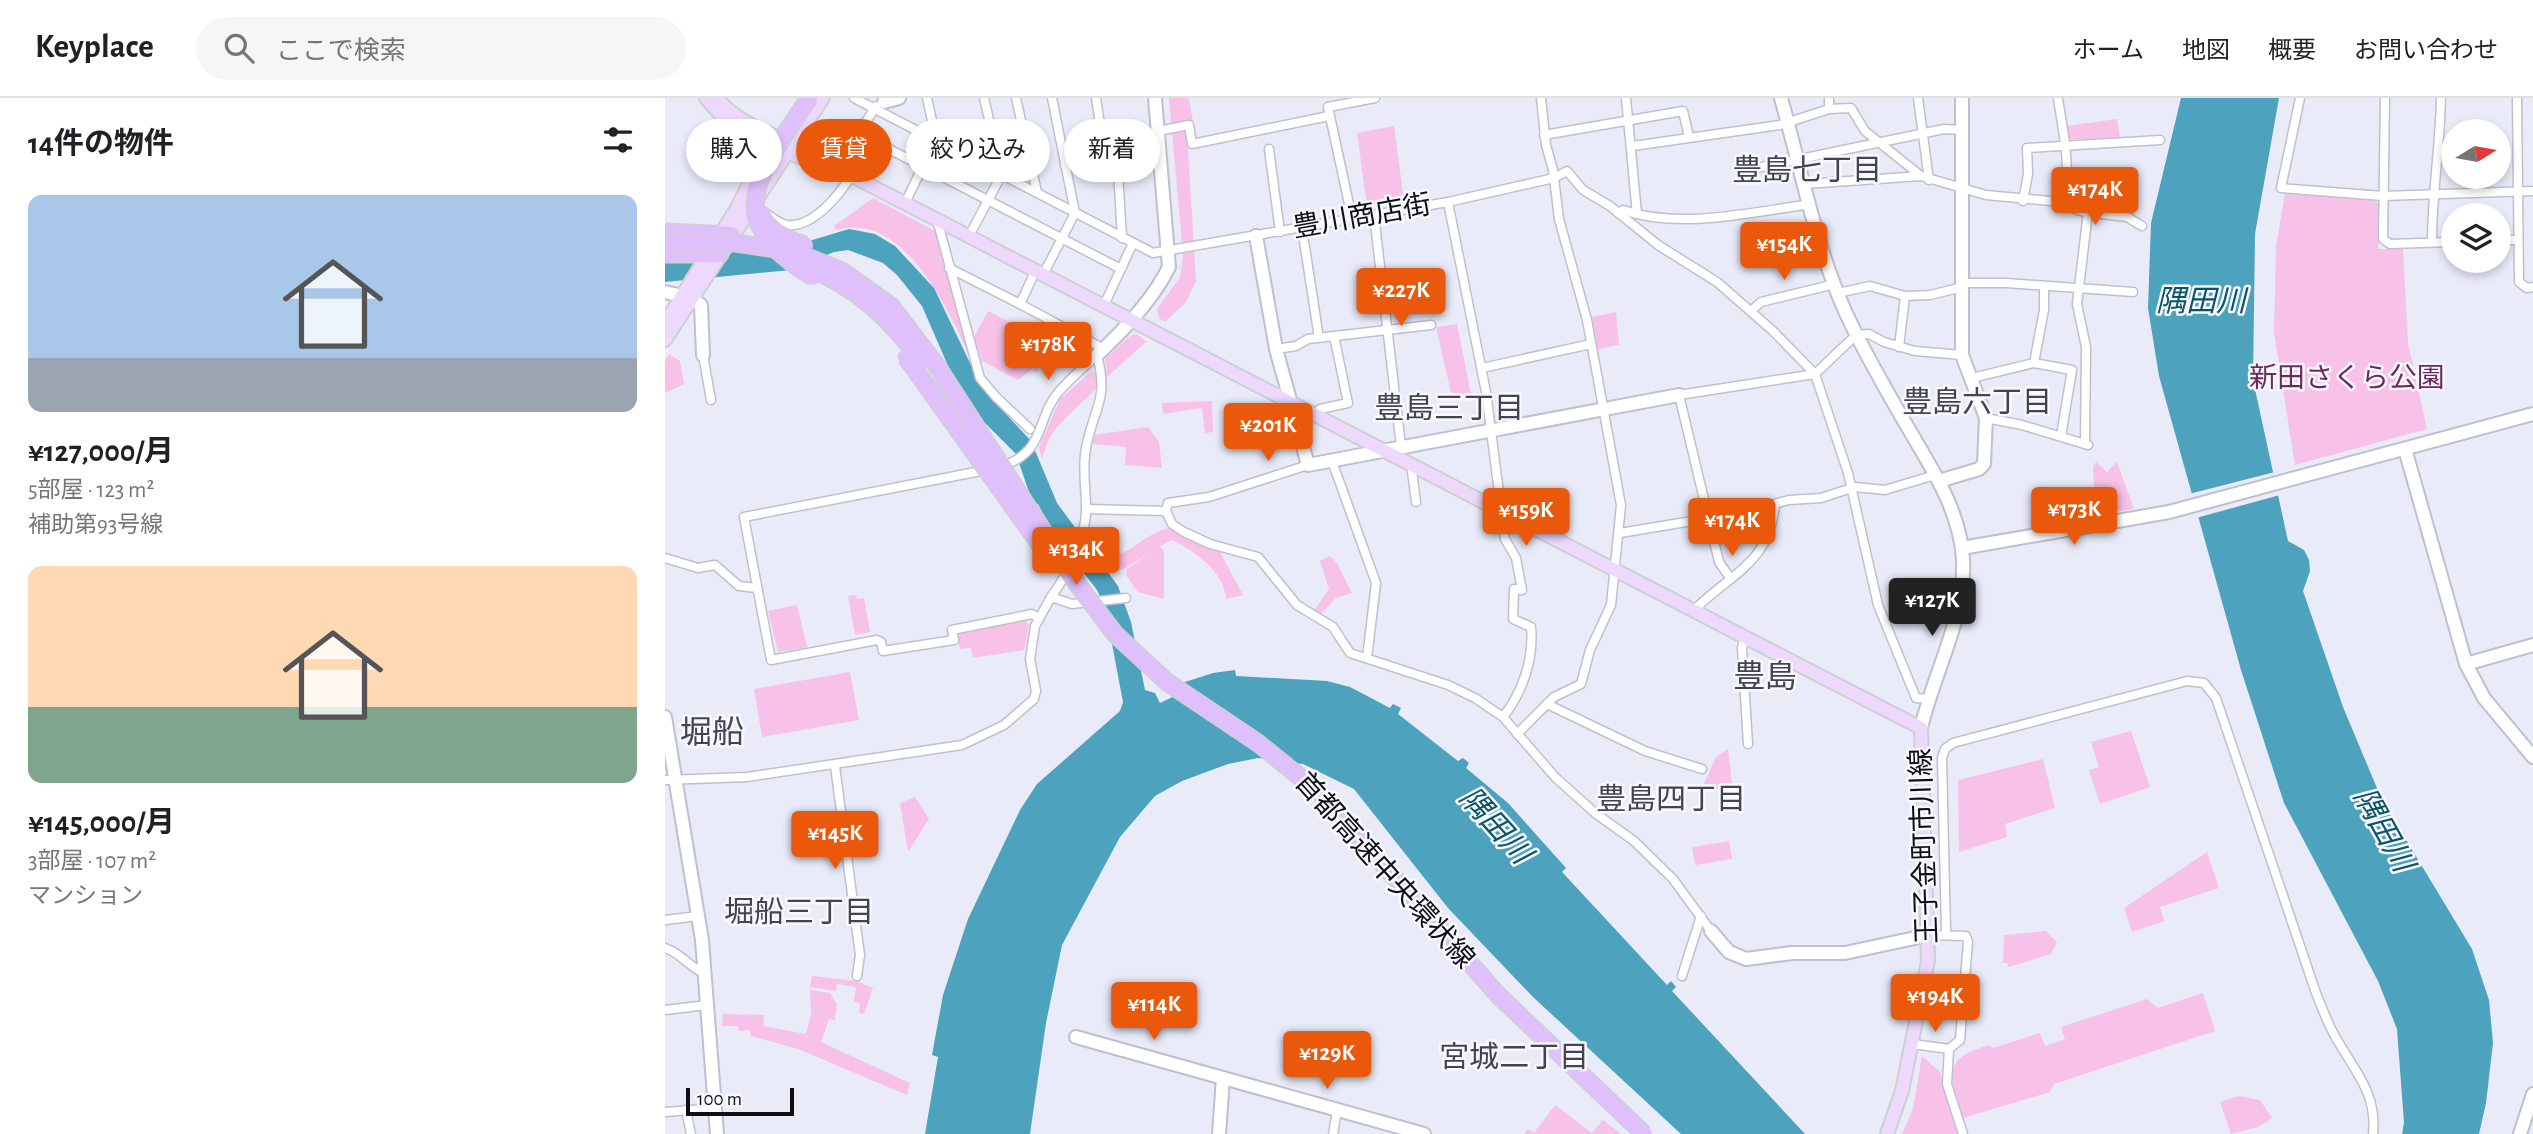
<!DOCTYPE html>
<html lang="ja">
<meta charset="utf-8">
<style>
:root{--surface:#fff;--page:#f6f6f6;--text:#202124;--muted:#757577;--line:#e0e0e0;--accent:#ea580c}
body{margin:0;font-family:"Alegreya Sans","Noto Sans JP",sans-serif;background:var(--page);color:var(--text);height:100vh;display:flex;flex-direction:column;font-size:26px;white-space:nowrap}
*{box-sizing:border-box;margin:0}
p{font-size:23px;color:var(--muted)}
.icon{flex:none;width:38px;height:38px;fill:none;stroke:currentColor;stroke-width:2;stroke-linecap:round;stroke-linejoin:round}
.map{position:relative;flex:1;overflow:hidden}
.side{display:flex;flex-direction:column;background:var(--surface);width:665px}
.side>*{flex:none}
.guide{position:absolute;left:21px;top:21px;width:665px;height:63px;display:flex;gap:14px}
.needle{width:46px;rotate:79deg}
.tools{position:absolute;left:1776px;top:21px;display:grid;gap:14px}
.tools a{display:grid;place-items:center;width:70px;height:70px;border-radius:50%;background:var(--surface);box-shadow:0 4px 10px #0003;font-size:35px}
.scale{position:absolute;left:21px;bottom:18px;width:108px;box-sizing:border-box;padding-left:7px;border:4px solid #0e0f14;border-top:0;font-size:19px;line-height:24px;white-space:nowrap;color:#0e0f14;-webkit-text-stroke:5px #f8f9ff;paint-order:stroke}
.price{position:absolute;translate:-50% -60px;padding:0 16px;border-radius:7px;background:var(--accent);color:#fff;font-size:23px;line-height:46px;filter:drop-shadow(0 2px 4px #0008)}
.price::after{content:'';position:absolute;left:50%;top:42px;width:21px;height:16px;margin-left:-10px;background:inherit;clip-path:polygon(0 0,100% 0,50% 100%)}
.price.current{background:#222;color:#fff}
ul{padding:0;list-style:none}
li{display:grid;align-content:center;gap:14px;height:371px;padding:0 28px}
li span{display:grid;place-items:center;height:217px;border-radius:14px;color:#555}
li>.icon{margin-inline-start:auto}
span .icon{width:126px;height:126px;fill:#fffc;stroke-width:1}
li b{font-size:30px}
h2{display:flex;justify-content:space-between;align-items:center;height:84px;padding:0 28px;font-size:30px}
.tag{padding:0 24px;border-radius:32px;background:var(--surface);box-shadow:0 4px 10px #0003;font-size:24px;line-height:63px}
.tag.current{background:var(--accent);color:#fff}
header{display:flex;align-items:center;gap:42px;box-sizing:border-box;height:98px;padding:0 35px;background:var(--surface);border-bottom:2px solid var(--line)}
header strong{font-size:33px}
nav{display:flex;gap:38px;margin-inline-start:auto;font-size:24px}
.search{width:490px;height:63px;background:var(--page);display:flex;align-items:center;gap:18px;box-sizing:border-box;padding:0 24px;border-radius:38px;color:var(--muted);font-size:26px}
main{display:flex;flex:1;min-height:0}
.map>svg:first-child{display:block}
.green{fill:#f8c1e8}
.water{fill:#4da2be}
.pier{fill:#e9ebf9}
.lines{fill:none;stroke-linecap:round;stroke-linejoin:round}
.street-casing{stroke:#bec0ce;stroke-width:11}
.secondary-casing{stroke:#bec0ce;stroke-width:16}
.primary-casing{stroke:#cfcfd0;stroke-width:16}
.highway-casing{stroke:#cfcfd0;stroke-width:19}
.street{stroke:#fff;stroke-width:8}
.secondary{stroke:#fff;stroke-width:12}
.primary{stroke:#ecd9fd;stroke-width:12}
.highway{stroke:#dfc0fc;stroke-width:16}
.highway-bridge-casing{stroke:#cfcfd0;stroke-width:19;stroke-linecap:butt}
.highway-bridge{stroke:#dfc0fc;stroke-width:16}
.labels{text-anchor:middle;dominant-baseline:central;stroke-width:5;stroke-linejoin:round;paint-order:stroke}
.street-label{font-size:28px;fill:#0e0f14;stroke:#f8f9ff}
.park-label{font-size:28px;fill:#6e285e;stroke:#f8f9ff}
.neighbourhood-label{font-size:30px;fill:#434450;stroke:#f8f9ff}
.water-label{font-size:30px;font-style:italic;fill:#0b5468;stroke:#f8f9ff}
.quarter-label{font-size:32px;fill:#434450;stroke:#f8f9ff}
</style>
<header>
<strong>Keyplace</strong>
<div class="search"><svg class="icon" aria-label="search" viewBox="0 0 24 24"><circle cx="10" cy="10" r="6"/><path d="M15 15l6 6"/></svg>ここで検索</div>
<nav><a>ホーム</a><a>地図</a><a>概要</a><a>お問い合わせ</a></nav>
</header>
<main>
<section class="side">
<h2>14件の物件<svg class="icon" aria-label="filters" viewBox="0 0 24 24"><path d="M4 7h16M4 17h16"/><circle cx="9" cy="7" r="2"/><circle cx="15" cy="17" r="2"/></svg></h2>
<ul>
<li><span style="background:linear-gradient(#a9c7e8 75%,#9aa5b1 0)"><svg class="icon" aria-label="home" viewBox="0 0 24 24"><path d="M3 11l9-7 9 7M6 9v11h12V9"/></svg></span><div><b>¥127,000/月</b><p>5部屋 · 123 m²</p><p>補助第93号線</p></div></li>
<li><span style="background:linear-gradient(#ffd9b3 65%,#7fa58c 0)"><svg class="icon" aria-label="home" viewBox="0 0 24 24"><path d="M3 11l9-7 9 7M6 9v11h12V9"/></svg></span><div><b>¥145,000/月</b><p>3部屋 · 107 m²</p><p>マンション</p></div></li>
</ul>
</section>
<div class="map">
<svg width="1868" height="1036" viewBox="0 0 1868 1036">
<rect width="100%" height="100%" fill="#e9ebf9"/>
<g class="green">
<path d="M504,0H524L528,24L523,51L531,183L521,204L500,224L494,220L492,211L515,179L518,157Z"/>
<path d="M1452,21L1455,41H1404L1401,28Z"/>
<path d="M729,28L739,103L702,108L692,35Z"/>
<path d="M1620,94L1710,101L1713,105V151H1738L1743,245L1762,331L1630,367L1609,235L1611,149Z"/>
<path d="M208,100L272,134L313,278C291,227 244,111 171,132L169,128Z"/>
<path d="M323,213L387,246L371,275L366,272L353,282L317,263L309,239Z"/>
<path d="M951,214L954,247L933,251L927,219Z"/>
<path d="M792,226L806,296L787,299L771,229Z"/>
<path d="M472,236L481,244L442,279L440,261L465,238Z"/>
<path d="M4,256L15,263L19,286L0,295V262Z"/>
<path d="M427,273L433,276L435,286C411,314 386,324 377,361L374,349L395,301Z"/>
<path d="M547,303L548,334L540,335L537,310L498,316L497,305Z"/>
<path d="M483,329L494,344L497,370L460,367L461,349L427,346L430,337Z"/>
<path d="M1431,364L1442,374L1452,364L1469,411L1430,416L1428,369Z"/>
<path d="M506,430L555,454L578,497L561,501C560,475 530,452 506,442L459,471L446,474L434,458C462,464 479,433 506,430Z"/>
<path d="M495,448L499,454V501L473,494L461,477L462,471Z"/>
<path d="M665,458L672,465L687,495L671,500L655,517L649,513L664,491L655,463Z"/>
<path d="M191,497L192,501L199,500L205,534L190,537L183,498Z"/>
<path d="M132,507L142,549L113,554L103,513Z"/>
<path d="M360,522L364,527L359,552L308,560L306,550L295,551L292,535Z"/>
<path d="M185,574L194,622L97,639L89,591Z"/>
<path d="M1466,633L1485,689L1435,706L1424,672L1434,669L1426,644Z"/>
<path d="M1063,651L1068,694L1038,688L1051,659Z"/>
<path d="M1378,661L1390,710L1340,726L1342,739L1294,754L1293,682Z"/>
<path d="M250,699L264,721L243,754L235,705Z"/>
<path d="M1064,743L1067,761L1030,767L1027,749Z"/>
<path d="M1542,754L1554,790L1495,809L1499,823L1467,834L1459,810Z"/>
<path d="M1381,833L1392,844L1386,856L1344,869L1342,865H1338L1339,837Z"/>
<path d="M147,878L191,883L208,890L199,916L194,915L195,905L189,903L191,889L172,886L171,893L145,889Z"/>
<path d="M145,892L165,895L172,907L170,922L164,921L156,944L245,985L242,997L133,951L86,938L85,932L74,933L73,928H57L58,916L99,917L98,928L141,936L146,916Z"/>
<path d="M1538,895L1550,933L1389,986L1385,994L1298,1020C1286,977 1274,962 1324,947L1328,950L1375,935L1380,948L1400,941L1396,929L1482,901L1493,910Z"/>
<path d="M1257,958L1275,974L1292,1036H1237L1248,1011Z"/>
<path d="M1573,998L1595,1002L1607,1020L1593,1029L1566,1036L1555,1004Z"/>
<path d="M890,1007L927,1035L938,1022L956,1036H859L863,1031L869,1035Z"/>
</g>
<g class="water">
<path d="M1516,0H1614L1590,136L1588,282L1623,443L1639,452L1644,462L1645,473L1638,493L1678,609L1717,702L1807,851L1824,902L1828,945L1821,1005L1814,1036H1737L1739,1025L1732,931L1713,883L1619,705L1576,572L1494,278L1483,210L1486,125Z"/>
<path d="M184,131L210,136L230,148L269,190L317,290L366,343L392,405L453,488L466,524L480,592L490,595L495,605L520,593L517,585L548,575L570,572L571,578L662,583L685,589L725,610L728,606L736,610L733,616L793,663L798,660L804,665L801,670L843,705L901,770L897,774L1002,887L1006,883L1011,889L1007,893L1140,1036H1016L868,899L783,810L689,691L638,666L593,660L563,666L517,683L490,698L455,739L397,847L381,925L365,1036H260L273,959L267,957L278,897L303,821L355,712L372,686L455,613L458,604L440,509L432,492L388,435L373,406L367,403L351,356L304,309L287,277L257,208L232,177L218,165L183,152L169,154L126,172L0,184V164L144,143Z"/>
</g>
<path class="pier" d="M1610,374L1615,397L1531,420L1524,396Z"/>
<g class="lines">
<g class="street-casing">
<g id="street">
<path d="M189,0L488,155L783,104L889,80L902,73L918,92L945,108L993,147L1052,184L1107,232L1150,276L1183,375L1213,507L1251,600L1263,601"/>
<path d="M351,0L372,94"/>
<path d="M431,0L440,59"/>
<path d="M961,0L972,116"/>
<path d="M1164,0V11"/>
<path d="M1253,0L1264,82"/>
<path d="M1393,0C1398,36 1408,70 1396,106"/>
<path d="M1635,0L1616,90L1718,98L1868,93"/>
<path d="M1720,0L1718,141L1725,146L1788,144"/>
<path d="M1852,0L1854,184L1862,190L1868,189"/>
<path d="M493,33L524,27L527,46L664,18"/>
<path d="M193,35L456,171"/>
<path d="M879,37L1018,13L1024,39"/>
<path d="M968,48L1115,27L1164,11L1186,10L1200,33L1256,78"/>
<path d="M604,51L615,134"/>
<path d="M452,57L457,140"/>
<path d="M175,65L211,8"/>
<path d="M400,67L495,49"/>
<path d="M1087,71L1279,31L1298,32"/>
<path d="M1140,86L1256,78L1321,97L1386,103L1419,114L1462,119L1477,128"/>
<path d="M243,99L271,41L262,0"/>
<path d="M1358,103L1363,76L1362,50L1495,42"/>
<path d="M783,104L821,294L840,441L851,460L857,492L849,491L848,521L866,529C869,560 858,594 838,619"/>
<path d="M98,113C105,118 113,125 122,127C148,130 174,97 186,78"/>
<path d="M953,115L958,112C1015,132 1087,114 1146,106"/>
<path d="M709,117L736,348"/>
<path d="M687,120L663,9L710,0"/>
<path d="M273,125L315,280L331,299L365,331"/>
<path d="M637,130L654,240"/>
<path d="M303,140L337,76L319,0"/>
<path d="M1834,142H1853"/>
<path d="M1767,144C1767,96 1775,49 1776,0"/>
<path d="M284,170L355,206L370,174"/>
<path d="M381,171L410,115L387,0"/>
<path d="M1298,185H1341L1468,194"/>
<path d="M1173,195L1205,188L1240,198L1265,197L1298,189"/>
<path d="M441,203L468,145"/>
<path d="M355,206L439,251"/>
<path d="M1086,213L1096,204L1170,186"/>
<path d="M1234,249L1240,198"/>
<path d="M611,251L631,248L643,241L766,227"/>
<path d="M38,257L46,302"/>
<path d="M432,257C444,303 429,308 421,350C417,371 421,389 421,410C422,436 402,478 386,499L407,506L461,500"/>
<path d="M1369,265L1379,212V189"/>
<path d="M817,270L926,246"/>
<path d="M1150,276L1191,237L1204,236L1219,244L1250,253L1297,257"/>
<path d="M1307,280L1369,265L1407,272L1396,338"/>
<path d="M651,316L655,311L683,305L669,238"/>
<path d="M1321,320L1357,327L1423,347"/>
<path d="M1420,346L1421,249L1412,206L1423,114"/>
<path d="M667,363L711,485L702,560"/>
<path d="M746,366L751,404"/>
<path d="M337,368C381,354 371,321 392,296C404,281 419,269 432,257"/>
<path d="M321,372L79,419L106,562L212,542L216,544L218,553L289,542L287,532L367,516L374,520"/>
<path d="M422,411L501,413L507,426L519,434L545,446L593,459L632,507L668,529L685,555L783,587L810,600L838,619L890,679L930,715L969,743L1008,781L1046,833"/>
<path d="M501,413L503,405L544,399L643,367"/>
<path d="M955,435L1075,415L1124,402L1156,400L1190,389L1220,392L1270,377"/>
<path d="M0,460L33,470L50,467L74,488L92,490"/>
<path d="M1066,481L1054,464L1014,297L1150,276"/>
<path d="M1029,512C1066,475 1104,466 1110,407"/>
<path d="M1080,538L1077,550L1083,646"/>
<path d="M882,606L980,653L1037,671"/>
<path d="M852,636L889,599L916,586L925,552L946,507L956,407L922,222L894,121L888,72L881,47L876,0"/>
<path d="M170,668L195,857L192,878"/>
<path d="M0,682L82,679L297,647L339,627L369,601L371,593L365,561L370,528L386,499"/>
<path d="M0,822L33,818"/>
<path d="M1281,835L1277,660L1280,651L1288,645L1522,583L1539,585L1551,600L1651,895C1658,912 1664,930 1674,945C1692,976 1712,997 1708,1036"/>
<path d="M0,850C16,855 24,869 39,875"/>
<path d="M1017,878L1036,818"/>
<path d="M0,912L42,907"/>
<path d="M1248,946L1284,951L1295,942L1303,844L1301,838L1264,837"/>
<path d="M1284,951L1282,986L1298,1036"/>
<path d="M21,1012L26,1036"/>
<path d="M0,1014L50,1010"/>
<path d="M668,1036L672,1013"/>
</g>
</g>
<g class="secondary-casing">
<g id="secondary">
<path d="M1116,0C1136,71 1150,146 1180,213C1199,255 1223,295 1246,335C1269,374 1295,414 1298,461C1301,519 1269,574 1256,630"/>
<path d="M219,4L234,0"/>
<path d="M591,138L611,251L643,367L1014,297"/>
<path d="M0,194L27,200L36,207L38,257"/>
<path d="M432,257C459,232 488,202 504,169L490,0"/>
<path d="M1740,351L1801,566L1819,600L1868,659"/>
<path d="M1274,383L1314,371L1319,366L1321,320L1297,257V0"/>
<path d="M1297,450L1504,414L1868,316"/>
<path d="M1801,566L1868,547"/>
<path d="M0,619L37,842L52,1036"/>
<path d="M1046,833L1064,854L1081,861L1127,855H1180L1264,837"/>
<path d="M411,939L759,1036"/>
<path d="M554,1036L558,980"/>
<path d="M1855,1036L1868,996"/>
</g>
</g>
<g class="primary-casing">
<g id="primary">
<path d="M41,0C79,49 137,57 191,80L1256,630L1263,863L1237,993L1222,1036"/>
<path d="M52,0C79,35 149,51 189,72"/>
<path d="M0,225L72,110L98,58"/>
<path d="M0,242L158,0"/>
</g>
</g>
<g class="highway-casing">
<g id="highway">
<path d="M0,134L67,137"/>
<path d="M0,156H55"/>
</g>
</g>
<use href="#street" class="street"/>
<use href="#secondary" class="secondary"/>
<use href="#primary" class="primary"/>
<use href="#highway" class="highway"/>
<g class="highway-bridge-casing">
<g id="highway-bridge">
<path d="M144,0C95,75 51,121 148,179"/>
<path d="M95,114C102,134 122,141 140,147"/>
<path d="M0,143L71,145L130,154L177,173L226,208L272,268L413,487L450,536L502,584L593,645L657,697L833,897L979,1036"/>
<path d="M141,169C191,188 226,222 257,264"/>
<path d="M241,259L376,448"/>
</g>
</g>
<use href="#highway-bridge" class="highway-bridge"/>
</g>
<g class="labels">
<g class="street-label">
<text transform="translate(697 119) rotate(-10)">豊川商店街</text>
<text transform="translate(1260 748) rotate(-92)">王子金町市川線</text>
<text transform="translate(719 773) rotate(48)">首都高速中央環状線</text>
</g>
<g class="park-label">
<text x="1682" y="281">新田さくら公園</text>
</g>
<g class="neighbourhood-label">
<text x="1142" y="73">豊島七丁目</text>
<text x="1312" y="305">豊島六丁目</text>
<text x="784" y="311">豊島三丁目</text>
<text x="1006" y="702">豊島四丁目</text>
<text x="134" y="815">堀船三丁目</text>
<text x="849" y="960">宮城二丁目</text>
</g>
<g class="water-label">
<text x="1536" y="204">隅田川</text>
<text transform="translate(830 728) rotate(48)">隅田川</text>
<text transform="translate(1718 732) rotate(61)">隅田川</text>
</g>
<g class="quarter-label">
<text x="1100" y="579">豊島</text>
<text x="47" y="635">堀船</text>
</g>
</g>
</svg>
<div class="tools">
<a><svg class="needle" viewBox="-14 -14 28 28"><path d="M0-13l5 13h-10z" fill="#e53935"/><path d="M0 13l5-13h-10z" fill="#757577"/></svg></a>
<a><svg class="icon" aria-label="layers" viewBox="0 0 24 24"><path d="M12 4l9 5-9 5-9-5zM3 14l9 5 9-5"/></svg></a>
</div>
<div class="scale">100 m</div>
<b class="price" style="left:1430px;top:129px">¥174K</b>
<b class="price" style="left:1119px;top:184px">¥154K</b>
<b class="price" style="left:736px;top:230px">¥227K</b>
<b class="price" style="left:383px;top:284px">¥178K</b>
<b class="price" style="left:603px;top:365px">¥201K</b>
<b class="price" style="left:1409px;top:449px">¥173K</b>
<b class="price" style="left:861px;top:450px">¥159K</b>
<b class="price" style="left:1067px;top:460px">¥174K</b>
<b class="price" style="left:411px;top:489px">¥134K</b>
<b class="price current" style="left:1267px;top:540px">¥127K</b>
<b class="price" style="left:170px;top:773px">¥145K</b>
<b class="price" style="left:1270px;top:936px">¥194K</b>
<b class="price" style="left:489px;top:944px">¥114K</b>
<b class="price" style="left:662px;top:993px">¥129K</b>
<div class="guide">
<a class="tag">購入</a>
<a class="tag current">賃貸</a>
<a class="tag">絞り込み</a>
<a class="tag">新着</a>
</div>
</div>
</main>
